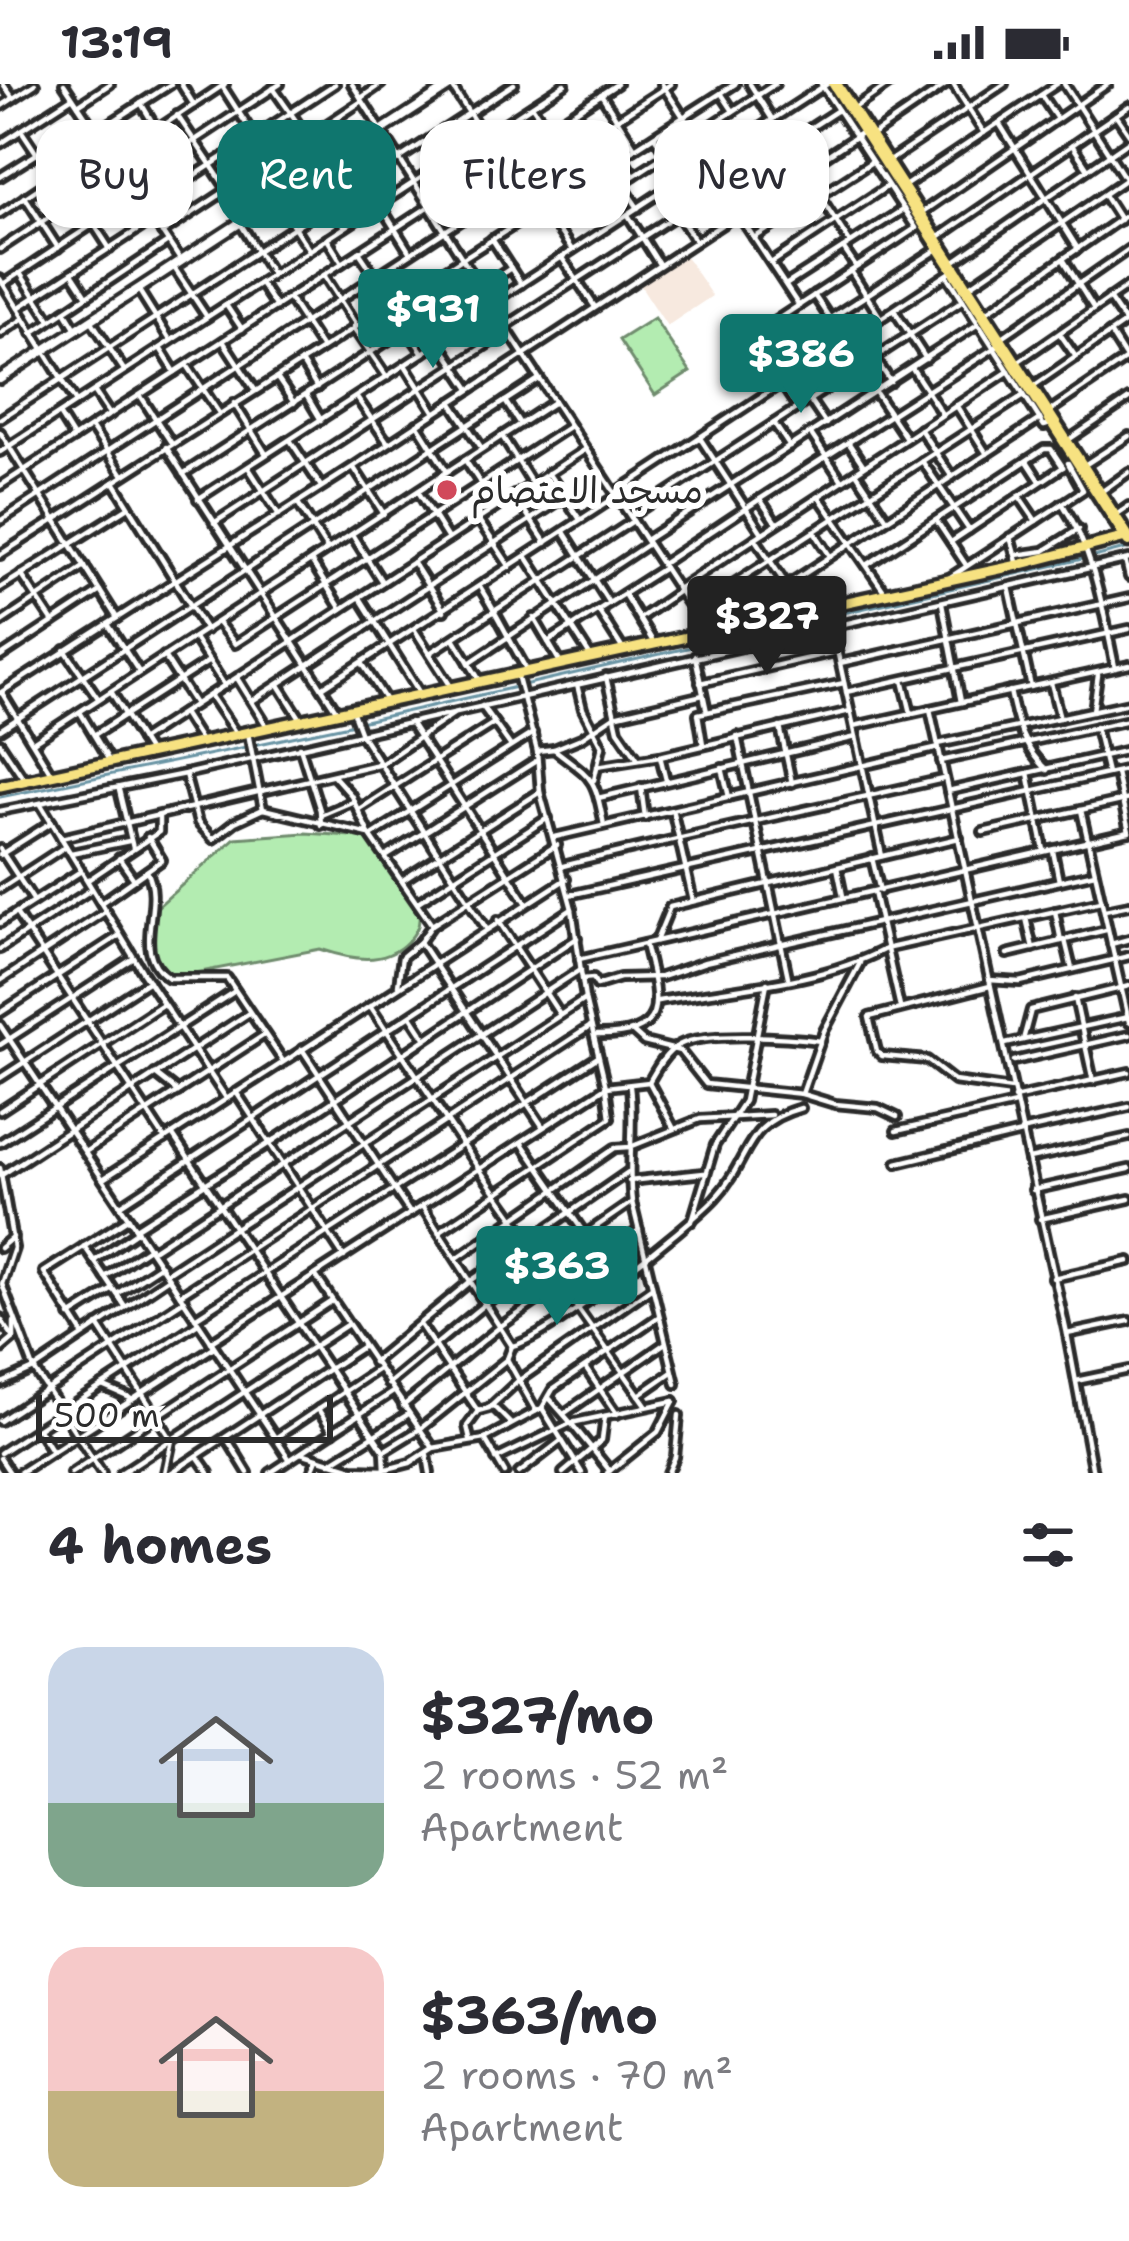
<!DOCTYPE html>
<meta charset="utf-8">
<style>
:root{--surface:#fff;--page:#f7f7f7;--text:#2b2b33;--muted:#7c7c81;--accent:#0f766e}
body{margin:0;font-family:"Shantell Sans","Playpen Sans Arabic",sans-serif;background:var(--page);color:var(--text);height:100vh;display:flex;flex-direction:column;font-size:45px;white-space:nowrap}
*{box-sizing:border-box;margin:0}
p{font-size:39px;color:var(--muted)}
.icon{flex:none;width:66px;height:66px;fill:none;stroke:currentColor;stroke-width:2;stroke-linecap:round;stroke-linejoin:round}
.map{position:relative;height:1389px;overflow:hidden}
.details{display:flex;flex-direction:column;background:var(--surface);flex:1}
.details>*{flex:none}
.banner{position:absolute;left:36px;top:36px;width:1059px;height:108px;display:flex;gap:24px}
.scale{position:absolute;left:36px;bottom:30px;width:297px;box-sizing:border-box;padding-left:12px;border:6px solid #2b2b2b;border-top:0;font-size:33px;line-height:42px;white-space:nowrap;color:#2b2b2b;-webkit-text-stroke:9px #fff;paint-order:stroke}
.price{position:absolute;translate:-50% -102px;padding:0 27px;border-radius:12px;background:var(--accent);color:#fff;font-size:39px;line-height:78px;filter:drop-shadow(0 3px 6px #0008)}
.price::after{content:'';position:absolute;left:50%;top:72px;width:36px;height:27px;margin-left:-18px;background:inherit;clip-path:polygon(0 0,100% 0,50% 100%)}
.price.on{background:#222;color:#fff}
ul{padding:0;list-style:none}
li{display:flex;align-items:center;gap:36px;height:300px;padding:0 48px}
li span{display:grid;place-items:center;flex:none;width:336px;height:240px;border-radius:36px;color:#555}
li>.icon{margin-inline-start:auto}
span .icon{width:144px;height:144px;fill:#fffc;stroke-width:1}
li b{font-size:51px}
h2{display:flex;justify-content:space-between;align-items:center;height:144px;padding:0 48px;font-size:51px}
.pill{padding:0 42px;border-radius:36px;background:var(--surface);box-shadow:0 3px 9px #0004;font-size:42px;line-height:108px}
.pill.on{background:var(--accent);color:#fff}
.status{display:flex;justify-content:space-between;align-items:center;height:84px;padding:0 60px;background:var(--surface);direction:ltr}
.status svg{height:33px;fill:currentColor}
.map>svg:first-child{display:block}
.built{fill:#f7e9df}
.green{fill:#b3ecb1;stroke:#6f8c6e;stroke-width:3}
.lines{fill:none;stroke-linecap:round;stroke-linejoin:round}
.stream{stroke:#6b95a5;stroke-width:3}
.street-casing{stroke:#2b2b2b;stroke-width:14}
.secondary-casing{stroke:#2b2b2b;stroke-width:16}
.primary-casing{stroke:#2b2b2b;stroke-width:18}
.highway-casing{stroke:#2b2b2b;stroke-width:21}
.street{stroke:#fff;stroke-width:4.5}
.secondary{stroke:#fff;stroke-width:8}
.primary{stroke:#f7e281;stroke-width:9}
.highway{stroke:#f7e281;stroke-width:12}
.poi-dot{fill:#d1495b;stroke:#fff;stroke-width:4.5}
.labels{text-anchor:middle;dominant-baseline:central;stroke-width:12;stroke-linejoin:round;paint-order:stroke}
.poi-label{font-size:36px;fill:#2b2b2b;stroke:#fff;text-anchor:start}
</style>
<div class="status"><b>13:19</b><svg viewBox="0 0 49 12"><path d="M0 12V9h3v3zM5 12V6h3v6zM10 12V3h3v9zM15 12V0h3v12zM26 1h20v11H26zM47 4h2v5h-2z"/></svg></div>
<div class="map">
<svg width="1129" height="1389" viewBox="0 0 1129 1389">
<rect width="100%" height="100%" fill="#fff"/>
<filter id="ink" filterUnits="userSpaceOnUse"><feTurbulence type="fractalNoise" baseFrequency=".00833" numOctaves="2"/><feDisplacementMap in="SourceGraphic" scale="24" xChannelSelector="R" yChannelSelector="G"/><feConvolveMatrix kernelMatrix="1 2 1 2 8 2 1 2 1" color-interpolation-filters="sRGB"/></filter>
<g filter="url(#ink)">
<path class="built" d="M684,170L712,212L667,242L639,199Z"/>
<g class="green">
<path d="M654,234L690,288L655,311L619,256Z"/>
<path d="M305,749L368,753C384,775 414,805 419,833C420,843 415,850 408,857C384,883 350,875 320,865L180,892L162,887L152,867L154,826L235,754Z"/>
</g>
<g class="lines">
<g class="stream">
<path d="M1094,473L1129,464"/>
<path d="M523,601L1087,474"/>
<path d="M360,638L516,603"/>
<path d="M254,661L354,640"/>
<path d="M0,713L246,663"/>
</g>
<g class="street-casing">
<g id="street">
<path d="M3,0L13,14"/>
<path d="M64,0L181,177"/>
<path d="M181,0L194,21"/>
<path d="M352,0L508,247L707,549"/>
<path d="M662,0L711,76"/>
<path d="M750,0L772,35"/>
<path d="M953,0L984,49"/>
<path d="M1064,0L1126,96"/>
<path d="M451,1L484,52"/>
<path d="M222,2L254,52"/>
<path d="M273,4L328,82"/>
<path d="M721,9L733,27"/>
<path d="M601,10L635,64"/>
<path d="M1041,11L1057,35"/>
<path d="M361,14L381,0"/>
<path d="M141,19L172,71"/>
<path d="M78,21L110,0"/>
<path d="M532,22L548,45"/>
<path d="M0,23L35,0"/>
<path d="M853,25L889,0"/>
<path d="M177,31L227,105"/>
<path d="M1116,31L1129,50"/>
<path d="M565,34L599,84"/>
<path d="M999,39L1078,165"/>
<path d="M21,46L37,70"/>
<path d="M756,47L788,96"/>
<path d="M95,49L171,0"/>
<path d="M654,52L681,92"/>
<path d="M871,52L947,0"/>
<path d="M0,60L71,14"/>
<path d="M1072,61L1088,85"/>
<path d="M49,62L65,86"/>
<path d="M466,65L482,88"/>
<path d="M622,72L634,91"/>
<path d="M558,73L576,102"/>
<path d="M113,75L225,0"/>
<path d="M500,77L533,127"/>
<path d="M889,77L1004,0"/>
<path d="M609,81L638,124"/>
<path d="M706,81L799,222"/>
<path d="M803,86L849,157"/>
<path d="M0,93L88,38"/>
<path d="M312,93L345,143"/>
<path d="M242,95L262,125"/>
<path d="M129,100L280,0"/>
<path d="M903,103L1057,0"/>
<path d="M663,108L695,156"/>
<path d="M1104,111L1120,136"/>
<path d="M25,113L58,164"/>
<path d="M77,114L110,165"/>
<path d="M276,115L309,166"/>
<path d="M380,121L410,169"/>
<path d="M543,123L572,166"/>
<path d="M145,124L335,0"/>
<path d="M921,129L1108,0"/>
<path d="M0,130L103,61"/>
<path d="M628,131L659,180"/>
<path d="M240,139L272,190"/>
<path d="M556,142L775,0"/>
<path d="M162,149L362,17"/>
<path d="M754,154L870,79"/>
<path d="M937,154L1129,22"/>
<path d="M327,155L342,179"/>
<path d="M492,155L521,200"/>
<path d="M843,164L856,183"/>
<path d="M0,165L120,86"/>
<path d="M359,168L393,218"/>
<path d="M562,174L595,223"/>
<path d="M1063,175L1094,225"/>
<path d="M771,179L886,103"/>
<path d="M952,179L1129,57"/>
<path d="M173,182L207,233"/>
<path d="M851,187L880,233"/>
<path d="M20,189L49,234"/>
<path d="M324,191L356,241"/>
<path d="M947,191L1044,342L1050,340"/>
<path d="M74,192L87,212"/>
<path d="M0,195L76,318"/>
<path d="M426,197L459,246"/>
<path d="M260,199L276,223"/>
<path d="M3,200L137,111"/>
<path d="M787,200L904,125"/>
<path d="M970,202L1129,93"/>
<path d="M481,204L511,184"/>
<path d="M138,205L170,256"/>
<path d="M814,211L844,256"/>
<path d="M289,214L321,263"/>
<path d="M1109,214L1126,239"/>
<path d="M389,220L423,269"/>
<path d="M490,220L827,0"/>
<path d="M226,221L242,245"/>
<path d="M18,224L153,136"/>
<path d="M894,226L926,275"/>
<path d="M65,227L76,245"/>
<path d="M985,229L1129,129"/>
<path d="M91,236L124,286"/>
<path d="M506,242L838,26"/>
<path d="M353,243L387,293"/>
<path d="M32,249L168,158"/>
<path d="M1110,249L1129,279"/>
<path d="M0,250L24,234"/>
<path d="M858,250L891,298"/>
<path d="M1060,250L1076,273"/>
<path d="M1001,254L1129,165"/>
<path d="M223,257L255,306"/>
<path d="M440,260L470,305"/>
<path d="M160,264L175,288"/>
<path d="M766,276L938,165"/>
<path d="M301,278L317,304"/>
<path d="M1016,279L1129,201"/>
<path d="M187,281L219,329"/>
<path d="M405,281L434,327"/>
<path d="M912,284L942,330"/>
<path d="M277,294L294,319"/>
<path d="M1032,303L1129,236"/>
<path d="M94,307L110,331"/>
<path d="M876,309L906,354"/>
<path d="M140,311L172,360"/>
<path d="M306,311L321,336"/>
<path d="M357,314L388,359"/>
<path d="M809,315L826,340"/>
<path d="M505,317L520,340"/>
<path d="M451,318L481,363"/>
<path d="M234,319L266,370"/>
<path d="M956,321L987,370"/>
<path d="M797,323L751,253L916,144L821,0"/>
<path d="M1048,328L1129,273"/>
<path d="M59,330L74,354"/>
<path d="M0,335L514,0"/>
<path d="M774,339L790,363"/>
<path d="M417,340L446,386"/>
<path d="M91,343L123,391"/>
<path d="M920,345L952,393"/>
<path d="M0,348L117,534"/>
<path d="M811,350L841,395"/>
<path d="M502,352L531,398"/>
<path d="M700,354L762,449"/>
<path d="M290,356L320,401"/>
<path d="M1067,357L1129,315"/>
<path d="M848,358L864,382"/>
<path d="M166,363L338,629"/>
<path d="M0,368L565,0"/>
<path d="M465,376L495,421"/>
<path d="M922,377L969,446"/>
<path d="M1027,377L1040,397"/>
<path d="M1083,382L1129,352"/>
<path d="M248,383L279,431"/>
<path d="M354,384L384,430"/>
<path d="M548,389L579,434"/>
<path d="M183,390L477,199"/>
<path d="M857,390L887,435"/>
<path d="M114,398L206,546"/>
<path d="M0,402L617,0"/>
<path d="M1101,408L1129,388"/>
<path d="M419,409L448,455"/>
<path d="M615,409L951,188"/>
<path d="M514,411L546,459"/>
<path d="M1019,412L1036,437"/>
<path d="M819,413L884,507"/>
<path d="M198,415L486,228"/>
<path d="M298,419L327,465"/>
<path d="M1062,419C1095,469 1103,526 1115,583"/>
<path d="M1116,431L1129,422"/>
<path d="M631,432L963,216"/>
<path d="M478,435L510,483"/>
<path d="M936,436L966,481"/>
<path d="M0,437L671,0"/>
<path d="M214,439L508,247"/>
<path d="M776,439L760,415L999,261"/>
<path d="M814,447L830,472"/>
<path d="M564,448L609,519"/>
<path d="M353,452L382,498"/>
<path d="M1010,453L1018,481"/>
<path d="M755,454L785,499"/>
<path d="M646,456L978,240"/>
<path d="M951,458L1063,383"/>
<path d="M0,471L735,0"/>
<path d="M1016,471L1044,467L1079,445"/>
<path d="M526,472L591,573"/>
<path d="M1125,476L1129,493"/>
<path d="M311,477L341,525"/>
<path d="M413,478L444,527"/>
<path d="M662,480L760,415"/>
<path d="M867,481L1044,365H1051L1063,383"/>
<path d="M21,490L53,538"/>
<path d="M949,494L1083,406L1068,379"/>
<path d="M1009,503L1031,603"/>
<path d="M0,504L127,424"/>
<path d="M481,505C499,533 511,560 528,588"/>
<path d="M678,505L1009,287"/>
<path d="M624,510L652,556"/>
<path d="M360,514L421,611"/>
<path d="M942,519L961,618"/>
<path d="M598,526L624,567"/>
<path d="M693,526L1024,311"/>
<path d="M803,527L787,501L1040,335"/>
<path d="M534,534L561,580"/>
<path d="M640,534L679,507"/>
<path d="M0,539L85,482"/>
<path d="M108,540L139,588"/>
<path d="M219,540L235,560L570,342"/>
<path d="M832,543L882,772"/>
<path d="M414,545L450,601"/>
<path d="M194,554L225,602"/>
<path d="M454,554L479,595"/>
<path d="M548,558L664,484"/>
<path d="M65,566L98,614"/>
<path d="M430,569L633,437"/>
<path d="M164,572L195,620"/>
<path d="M695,572L707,628"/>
<path d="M0,573L100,507"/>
<path d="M362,579L385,615"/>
<path d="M469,579L648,460"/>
<path d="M840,579L1129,514"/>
<path d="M606,593L618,646L638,675"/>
<path d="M237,594L268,644"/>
<path d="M903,596L911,629"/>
<path d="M700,599L835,568"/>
<path d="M1051,599L1060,634"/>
<path d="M279,601L302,637"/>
<path d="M577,601L583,625L602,662L594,696"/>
<path d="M322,604L617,412"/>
<path d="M1010,607C1016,637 1023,665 1047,686"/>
<path d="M846,608L1129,545"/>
<path d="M0,609L353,383L861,49"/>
<path d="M2,609L52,691"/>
<path d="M112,609L150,670"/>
<path d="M210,611L237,651"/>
<path d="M252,617L602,389"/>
<path d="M482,622L510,661"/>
<path d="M930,625L1067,1250L1093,1389"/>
<path d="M352,626L361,650L486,844"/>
<path d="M1093,627L1098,591"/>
<path d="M80,628L110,678"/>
<path d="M183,629L202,659"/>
<path d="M410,638L526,818"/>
<path d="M854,642L1129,581"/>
<path d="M780,643L792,699"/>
<path d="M1096,643L1107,689"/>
<path d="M0,646L539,295"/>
<path d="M248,649L263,725"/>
<path d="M94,651L209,577"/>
<path d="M737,652L788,893"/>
<path d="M141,656L583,367"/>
<path d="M33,658L554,318"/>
<path d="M0,659L24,695"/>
<path d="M703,660L698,630L844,599"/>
<path d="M938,660L1129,619"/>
<path d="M300,663L320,726L321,741"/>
<path d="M554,665L581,654L614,632L703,611"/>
<path d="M537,667L554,665C594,696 594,691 604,741"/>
<path d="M660,672L666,696"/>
<path d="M941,677L1129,636"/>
<path d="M597,682L660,672L850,627"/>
<path d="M722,684L729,713"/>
<path d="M1028,689L1044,766"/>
<path d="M1116,689L1129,748"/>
<path d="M185,690L198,739L213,755L235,738L263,725L369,750"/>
<path d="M334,692L351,711L369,750L432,841"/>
<path d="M641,703L645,733"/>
<path d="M119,706L133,764"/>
<path d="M948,707L1129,666"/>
<path d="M598,714L856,653"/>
<path d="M40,719L142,887L226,1014"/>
<path d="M359,725L494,639"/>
<path d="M1081,726L1129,938"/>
<path d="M0,727L185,690L1129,475"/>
<path d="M673,729L693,817"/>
<path d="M321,731L354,717"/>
<path d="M983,748L1129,715"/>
<path d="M371,752L533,649"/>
<path d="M555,753L939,664"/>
<path d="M61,754L382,679L452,631"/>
<path d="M0,765L34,817"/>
<path d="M1053,767L1059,797"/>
<path d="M71,769L129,757"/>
<path d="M0,771L52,738"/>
<path d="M387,772L536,677"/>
<path d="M119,774L133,794"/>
<path d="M872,774L880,807"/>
<path d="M563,782C688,751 816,724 943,695"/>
<path d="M837,783L843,812"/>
<path d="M147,787C166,822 128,867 169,894H227L283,977"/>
<path d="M88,796L159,748V732"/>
<path d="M403,796L540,708"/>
<path d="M0,805L66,762"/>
<path d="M874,808L900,923"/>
<path d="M569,811L1129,685"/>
<path d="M418,818L548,734"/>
<path d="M101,819L162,776L148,753"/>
<path d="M1105,826L1129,821"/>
<path d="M1055,827L1061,857"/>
<path d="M16,829L165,1055"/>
<path d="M1026,834L1033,864"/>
<path d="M498,836L560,931"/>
<path d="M0,839L81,787"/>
<path d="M1065,856L1072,885"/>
<path d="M656,857L670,823L959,754"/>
<path d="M420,858L543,1043"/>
<path d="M1111,860L1129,855"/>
<path d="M0,865L92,805"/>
<path d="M1007,870L1106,846"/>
<path d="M579,875L1129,748"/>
<path d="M582,895L593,894L597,901L620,894L661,893L705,878L1095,789"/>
<path d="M989,896L1020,898L1129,872"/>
<path d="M0,897L106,827"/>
<path d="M398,901L402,873L420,858L432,841L557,761"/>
<path d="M990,902L869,933L877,967L882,972L927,976L954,997L1012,1005"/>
<path d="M1075,914L1093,997"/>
<path d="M658,917C732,904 818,900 885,865L1101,817"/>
<path d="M371,923L479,1085L647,1322"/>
<path d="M0,929L120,851"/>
<path d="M411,932L424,952"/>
<path d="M0,941L290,1376"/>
<path d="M633,948L644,958L680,967L706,1000L802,1010L835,1020L878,1024L897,1033"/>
<path d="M597,951C672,952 658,915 645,860"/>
<path d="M1023,956L1031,926L1129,902"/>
<path d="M1005,960L1128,933"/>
<path d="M0,961L134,874"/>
<path d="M302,965L410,1129"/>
<path d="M1014,977L1129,951"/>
<path d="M155,990L178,1008"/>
<path d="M0,994L149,897"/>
<path d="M649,998L673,1043"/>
<path d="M630,1003C635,1041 627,1079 632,1118L676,1300"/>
<path d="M236,1008L344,1173"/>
<path d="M802,1010L824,947L860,879"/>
<path d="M1014,1014L1129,988"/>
<path d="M0,1027L163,920"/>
<path d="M896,1047L1015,1020"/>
<path d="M1021,1047L1129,1023"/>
<path d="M172,1050L384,1367L385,1386L352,1385L301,1369"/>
<path d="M521,1058L616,1195"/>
<path d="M0,1059L235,907"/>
<path d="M85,1068L264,951"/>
<path d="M1029,1075L1129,1053"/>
<path d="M897,1079L1021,1049"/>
<path d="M0,1084L14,1164L2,1200L34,1285L102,1389"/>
<path d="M0,1092L249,929"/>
<path d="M103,1095L566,795"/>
<path d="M629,1097L704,1089"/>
<path d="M1033,1106L1129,1085"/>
<path d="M121,1121L572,825"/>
<path d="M422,1122L512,1262"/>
<path d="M1040,1135L1129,1115"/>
<path d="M692,1137L715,1061L744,1017L767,899"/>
<path d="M136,1144L276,1055L577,854"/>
<path d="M439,1148L610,1034L606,1003L649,998C657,984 665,969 679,961C704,947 791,953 821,957"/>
<path d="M84,1162L125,1222"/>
<path d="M0,1164L13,1153"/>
<path d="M154,1165L581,885"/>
<path d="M457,1174L615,1064L630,1063L700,1035L771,1031"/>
<path d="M94,1177L138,1147"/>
<path d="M168,1188L585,915"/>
<path d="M316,1192L433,1364"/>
<path d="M105,1193L150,1163"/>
<path d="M1053,1194L1129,1177"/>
<path d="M117,1210L161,1181"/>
<path d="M180,1211L591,942"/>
<path d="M70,1232L113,1205"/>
<path d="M0,1234L14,1254"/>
<path d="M195,1234L598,973"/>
<path d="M98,1241L172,1356L165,1389"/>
<path d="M421,1242L478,1327"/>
<path d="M83,1250L44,1188L129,1134"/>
<path d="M1067,1250L1129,1237"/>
<path d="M211,1258L606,1003L585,915L572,825L540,708L537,667L517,590"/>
<path d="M0,1266L14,1254V1238"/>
<path d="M507,1275L536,1327"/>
<path d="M373,1278L472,1196L628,1088"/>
<path d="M586,1285L617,1330"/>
<path d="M1076,1297L1129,1286"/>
<path d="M0,1300L34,1285L167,1195"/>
<path d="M388,1300L486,1219L632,1118"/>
<path d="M102,1302L130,1314"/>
<path d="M639,1311L672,1288"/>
<path d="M550,1315L571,1339L674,1317"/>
<path d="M403,1322L501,1242L639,1146"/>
<path d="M494,1323L511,1340"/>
<path d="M542,1324L582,1389"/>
<path d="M318,1325L333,1348"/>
<path d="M565,1329L664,1260"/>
<path d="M0,1337L184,1216"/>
<path d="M38,1345L51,1366"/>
<path d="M226,1353L248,1389"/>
<path d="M275,1354L378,1285"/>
<path d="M470,1355L467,1342L478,1327L489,1324L518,1297L651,1204"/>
<path d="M485,1355L505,1389"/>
<path d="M384,1367L420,1345L507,1275L512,1262C548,1254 687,1144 715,1114C752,1074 742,1040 801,1024"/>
<path d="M0,1369L198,1239"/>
<path d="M427,1371L430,1389"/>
<path d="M197,1372L209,1389"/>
<path d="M0,1374L10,1389"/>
<path d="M496,1375L571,1339L610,1387"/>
<path d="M330,1379L407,1331"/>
<path d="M387,1385L410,1379L433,1364L485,1355L542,1324L553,1305L658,1233"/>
<path d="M19,1389L214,1263"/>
<path d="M71,1389L332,1217"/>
<path d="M121,1389L348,1240"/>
<path d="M171,1389L362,1263"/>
<path d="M270,1389L393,1308"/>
<path d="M311,1389L317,1375"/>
<path d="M519,1389L562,1356"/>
<path d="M563,1389L602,1356L605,1332"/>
<path d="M607,1389L658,1348L674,1317"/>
<path d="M668,1389L675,1373L679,1331"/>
</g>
</g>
<g class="secondary-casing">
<path id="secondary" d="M0,295L453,0"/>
</g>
<g class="primary-casing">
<path id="primary" d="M0,702L1018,481L1126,453"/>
</g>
<g class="highway-casing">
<path id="highway" d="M835,0L1129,456"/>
</g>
<use href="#street" class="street"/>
<use href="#secondary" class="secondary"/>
<use href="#primary" class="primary"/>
<use href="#highway" class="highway"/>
</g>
</g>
<circle class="poi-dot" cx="447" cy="406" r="12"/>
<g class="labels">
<g class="poi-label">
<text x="471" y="406">مسجد الاعتصام</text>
</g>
</g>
</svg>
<div class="scale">500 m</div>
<b class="price" style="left:433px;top:287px">$931</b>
<b class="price" style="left:801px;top:332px">$386</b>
<b class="price on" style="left:767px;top:594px">$327</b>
<b class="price" style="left:557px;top:1244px">$363</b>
<div class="banner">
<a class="pill">Buy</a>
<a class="pill on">Rent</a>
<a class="pill">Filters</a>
<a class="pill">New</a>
</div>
</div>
<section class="details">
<h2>4 homes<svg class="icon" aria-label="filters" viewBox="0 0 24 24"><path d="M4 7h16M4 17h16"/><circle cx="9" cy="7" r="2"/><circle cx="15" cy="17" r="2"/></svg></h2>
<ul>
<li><span style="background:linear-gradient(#c9d6e8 65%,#7fa58c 0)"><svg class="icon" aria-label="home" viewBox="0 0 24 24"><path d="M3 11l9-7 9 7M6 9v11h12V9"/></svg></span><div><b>$327/mo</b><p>2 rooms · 52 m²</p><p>Apartment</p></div></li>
<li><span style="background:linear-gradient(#f6c9c9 60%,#c2b280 0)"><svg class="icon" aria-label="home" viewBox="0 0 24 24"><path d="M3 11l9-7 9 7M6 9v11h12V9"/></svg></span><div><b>$363/mo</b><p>2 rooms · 70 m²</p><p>Apartment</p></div></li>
</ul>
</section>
